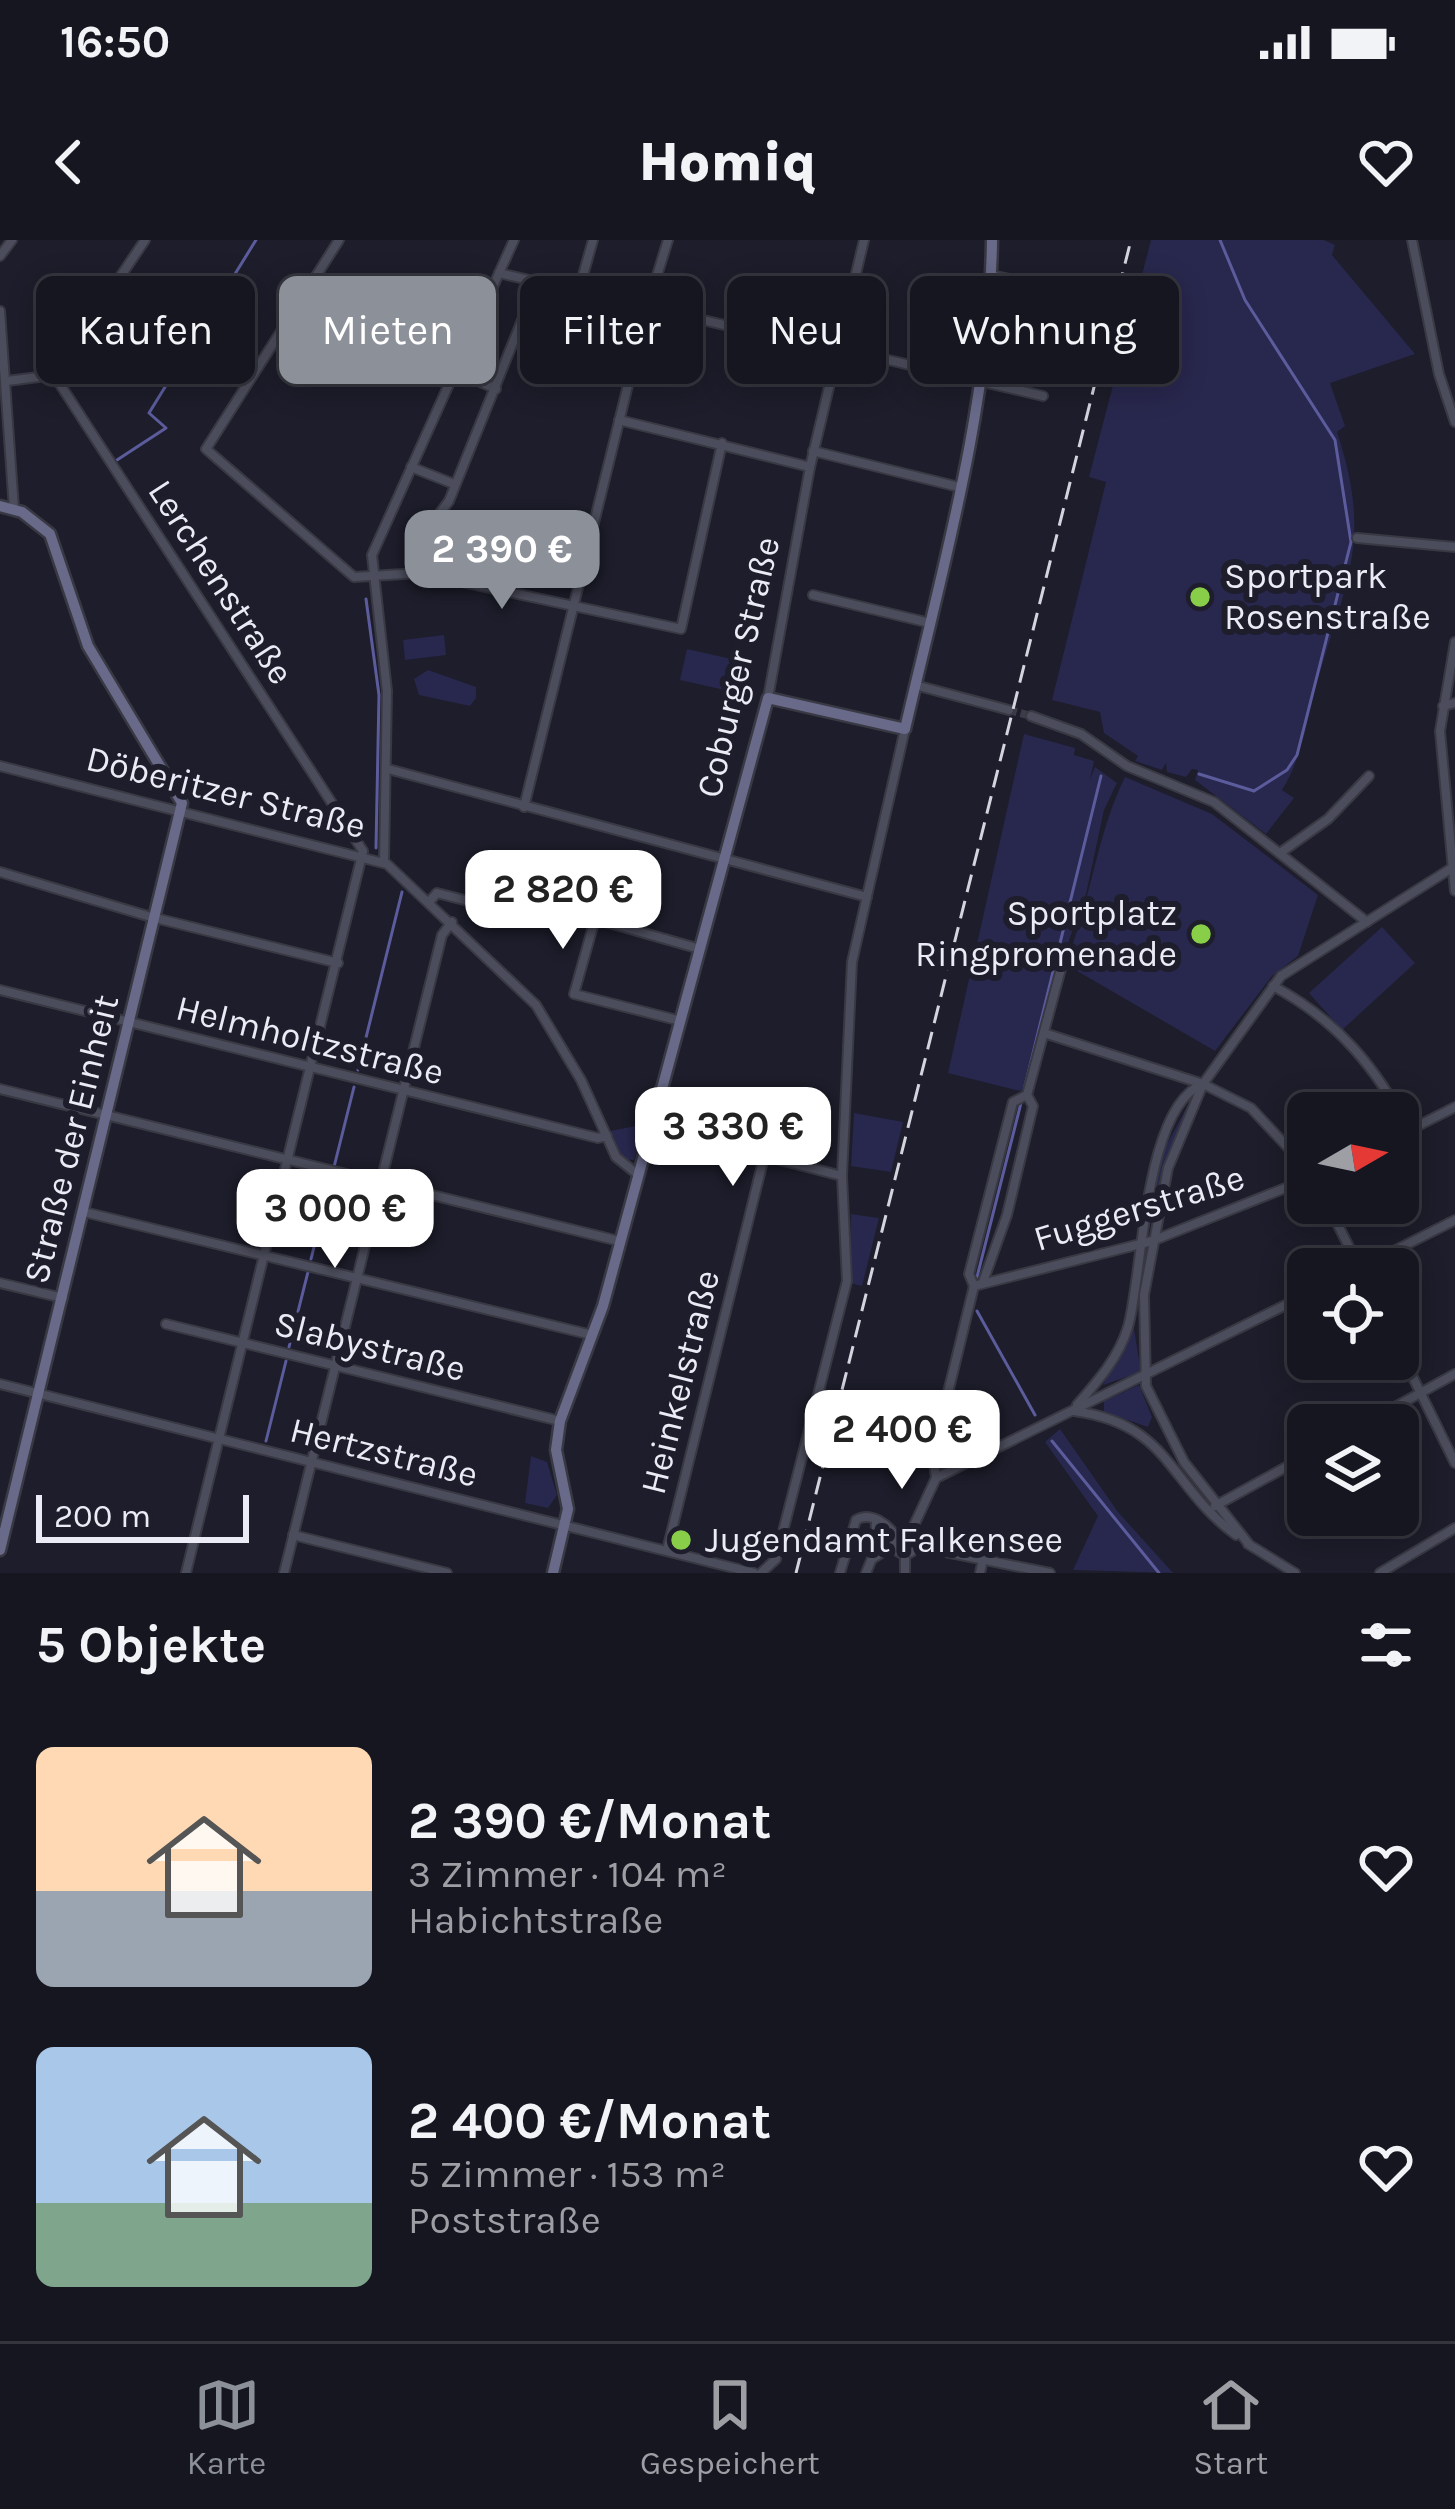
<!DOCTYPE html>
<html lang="de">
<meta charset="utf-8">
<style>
:root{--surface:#161620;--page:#1f1f29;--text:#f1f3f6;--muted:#9e9fa5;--line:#35353e;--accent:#8c9099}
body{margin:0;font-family:Karla,sans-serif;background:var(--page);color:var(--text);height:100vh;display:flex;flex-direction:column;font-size:45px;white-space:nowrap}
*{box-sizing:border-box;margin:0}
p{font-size:39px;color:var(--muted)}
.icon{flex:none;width:66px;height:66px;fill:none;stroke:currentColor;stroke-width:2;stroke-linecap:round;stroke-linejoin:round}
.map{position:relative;height:1333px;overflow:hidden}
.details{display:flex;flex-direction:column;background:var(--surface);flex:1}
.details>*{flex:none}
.guide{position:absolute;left:36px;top:36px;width:1383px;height:108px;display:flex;gap:24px}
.needle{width:78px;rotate:81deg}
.tools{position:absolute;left:1287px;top:852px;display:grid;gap:24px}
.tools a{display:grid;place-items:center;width:132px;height:132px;border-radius:18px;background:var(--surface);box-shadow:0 6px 30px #0003,0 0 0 3px var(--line);font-size:60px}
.scale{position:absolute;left:36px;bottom:30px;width:213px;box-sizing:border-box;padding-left:12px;border:6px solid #eaebf4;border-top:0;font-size:33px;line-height:42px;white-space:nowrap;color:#eaebf4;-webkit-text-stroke:9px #1d1d2b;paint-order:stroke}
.price{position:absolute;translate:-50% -102px;padding:0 27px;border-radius:24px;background:#fff;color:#222;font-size:39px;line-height:78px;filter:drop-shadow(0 3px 6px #0008)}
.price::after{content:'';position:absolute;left:50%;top:72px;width:36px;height:27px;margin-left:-18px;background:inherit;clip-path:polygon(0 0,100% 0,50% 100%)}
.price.current{background:var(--accent);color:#fff}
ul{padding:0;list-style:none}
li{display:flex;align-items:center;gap:36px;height:300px;padding:0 36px}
li span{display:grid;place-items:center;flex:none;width:336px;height:240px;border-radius:18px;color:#555}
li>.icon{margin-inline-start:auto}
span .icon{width:144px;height:144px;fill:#fffc;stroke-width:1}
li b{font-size:51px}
h2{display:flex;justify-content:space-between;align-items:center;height:144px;padding:0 36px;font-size:51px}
.chip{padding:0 42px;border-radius:18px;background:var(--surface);box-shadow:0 6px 30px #0003,0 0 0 3px var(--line);font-size:42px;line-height:108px}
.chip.current{background:var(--accent);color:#fff}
.status{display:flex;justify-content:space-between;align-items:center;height:84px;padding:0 60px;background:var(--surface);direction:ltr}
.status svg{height:33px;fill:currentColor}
header{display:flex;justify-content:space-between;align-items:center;height:156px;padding:0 36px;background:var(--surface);font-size:54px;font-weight:800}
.menu{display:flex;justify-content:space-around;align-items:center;height:168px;border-top:3px solid var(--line);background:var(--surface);font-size:33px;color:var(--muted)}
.menu a{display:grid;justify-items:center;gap:6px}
.menu .current{color:var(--accent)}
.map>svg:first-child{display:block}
.green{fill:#28274d}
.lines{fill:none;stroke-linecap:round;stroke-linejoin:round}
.stream{stroke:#5c5c9d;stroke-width:3}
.street-tunnel{stroke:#3c3c49;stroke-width:8;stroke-dasharray:8 4;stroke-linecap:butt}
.street-casing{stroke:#393944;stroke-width:12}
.secondary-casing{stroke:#393944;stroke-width:15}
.street{stroke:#4c4d5c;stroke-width:8}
.secondary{stroke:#696a8a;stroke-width:10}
.rail{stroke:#d3d4de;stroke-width:3;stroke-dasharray:18 9;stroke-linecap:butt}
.poi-dot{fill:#89ce48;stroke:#1d1d2b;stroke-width:4.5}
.labels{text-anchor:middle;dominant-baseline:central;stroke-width:12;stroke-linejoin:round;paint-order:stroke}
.poi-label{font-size:36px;fill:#eaebf4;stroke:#1d1d2b;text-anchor:start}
.street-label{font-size:36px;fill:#eaebf4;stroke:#1d1d2b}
</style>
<div class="status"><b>16:50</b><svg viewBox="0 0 49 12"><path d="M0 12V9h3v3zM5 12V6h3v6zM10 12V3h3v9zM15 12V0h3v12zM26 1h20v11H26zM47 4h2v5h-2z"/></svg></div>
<header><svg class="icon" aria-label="back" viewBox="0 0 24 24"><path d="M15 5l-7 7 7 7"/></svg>Homiq<svg class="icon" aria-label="heart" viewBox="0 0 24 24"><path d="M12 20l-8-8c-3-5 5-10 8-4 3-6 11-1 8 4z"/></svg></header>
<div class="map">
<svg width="1455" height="1333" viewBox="0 0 1455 1333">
<rect width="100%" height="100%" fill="#1d1d2b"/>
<g class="green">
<path d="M1151,0H1324L1335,5L1332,15L1415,114L1330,143L1345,186L1337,192C1372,298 1348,336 1319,436C1307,476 1304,515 1282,550L1294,558L1266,594L1195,540L1198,530L1192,529L1186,537L1167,532L1166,523L1162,530L1135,521L1138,516L1104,493L1100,472L1052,460L1106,242L1089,237Z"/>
<path d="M444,395L446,415L405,420L403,400Z"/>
<path d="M687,409L736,420L729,451L680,440Z"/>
<path d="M428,430L476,447V458L470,466L419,455L414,439Z"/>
<path d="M1024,494L1075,508L1074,515L1094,521L1090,540L1095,527L1117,543L1104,570L1086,654L1060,725L1028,849L1020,851L948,833Z"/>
<path d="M1125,537L1212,574L1318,655L1298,716L1272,736L1215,811L1065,724C1091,663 1096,595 1125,537Z"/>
<path d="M1382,687L1415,723L1342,790L1309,753Z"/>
<path d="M1195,852L1164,931L1147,997L1142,998L1165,908Z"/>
<path d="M854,873L903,882L891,932L851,926Z"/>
<path d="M646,884L634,920L622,919L610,891Z"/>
<path d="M851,974L879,978L862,1046L850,1043Z"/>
<path d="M1134,1089L1141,1132L1103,1145Z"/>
<path d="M1139,1145L1152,1177L1148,1187L1104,1172V1161Z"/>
<path d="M1060,1189L1118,1272L1173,1333L1073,1330L1098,1276L1045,1202Z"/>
<path d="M531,1216L547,1222L557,1255L548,1268L525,1263Z"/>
</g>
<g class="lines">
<g class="stream">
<path d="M117,220L166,188L149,173L256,0"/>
<path d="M366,359L379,455L376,608"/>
<path d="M1199,534L1254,551L1287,530L1297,515L1351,302L1335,200L1245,60L1220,0"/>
<path d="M358,830L402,652"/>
<path d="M1025,846L1101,536"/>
<path d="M334,927L354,847"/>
<path d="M311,1019L331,940"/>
<path d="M977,1037L1021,863"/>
<path d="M977,1071L1035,1175"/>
<path d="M289,1107L308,1032"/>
<path d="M266,1201L286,1121"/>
<path d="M1052,1201L1159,1333"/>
</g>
<path class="street-tunnel" d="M1009,470L1031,476"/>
<g class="street-casing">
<g id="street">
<path d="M339,0L206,209L354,337L420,333L681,389L722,203"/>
<path d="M1412,0L1439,134L1455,182"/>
<path d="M0,16L12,0"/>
<path d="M499,33L837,111"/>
<path d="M991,35L1065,51L1098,65"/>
<path d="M578,53L593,0"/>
<path d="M0,71L14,269"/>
<path d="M837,108L1043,156"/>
<path d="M454,130L496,149"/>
<path d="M54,135L145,0"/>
<path d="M7,141L54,135L363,611L186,1333"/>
<path d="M619,180L810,227"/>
<path d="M813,211L959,247"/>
<path d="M411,227L454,244"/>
<path d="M1357,298L1455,307"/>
<path d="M420,333L430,286L449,261L537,43"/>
<path d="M813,355L930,383"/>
<path d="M1455,402L1440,491L1455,651"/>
<path d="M915,445L1009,470"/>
<path d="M768,458L810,227L864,0"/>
<path d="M1443,466L1455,463"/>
<path d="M1031,476L1081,494L1127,526L1214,562L1367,682"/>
<path d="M0,526L387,624L536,765L581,840L616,917L637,934"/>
<path d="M388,529L867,657"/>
<path d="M524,567L647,68L668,0"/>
<path d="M1280,613L1328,579L1369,536"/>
<path d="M384,622L387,451L372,315L514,0"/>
<path d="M0,632L151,677L338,723"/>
<path d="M429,662L437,653L554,683L557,669"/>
<path d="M1273,746C1337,780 1377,828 1409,891"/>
<path d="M0,750L598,898L607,896"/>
<path d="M681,781L574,754L595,679L700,709"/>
<path d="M1044,793L1203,844L1251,868L1308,929"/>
<path d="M0,849L619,1001"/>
<path d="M653,887L842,936"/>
<path d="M1398,896L1455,867"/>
<path d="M1327,963L1360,1029"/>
<path d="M84,972L592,1095"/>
<path d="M1358,1029L1455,980"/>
<path d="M983,1042L1007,975L1033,866L1027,855L1062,725"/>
<path d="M0,1043L63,1058"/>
<path d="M974,1046L1152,1001L1308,939"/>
<path d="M166,1084L560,1181"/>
<path d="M1398,1107L1455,1223"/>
<path d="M0,1144L754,1333"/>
<path d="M1077,1165C1098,1141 1119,1117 1128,1087C1143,1034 1144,866 1203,844"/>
<path d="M1074,1171C1171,1184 1168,1245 1236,1295"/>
<path d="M1362,1185L1455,1134"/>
<path d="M936,1238L933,1214L974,1046L969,1034L1013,862L1027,855"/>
<path d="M1215,1266L1308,1215"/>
<circle cx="905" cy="1303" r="11"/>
<path d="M910,1294L936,1238L1308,1054"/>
<path d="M293,1295L447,1333"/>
<path d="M1248,1303L1184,1222L1146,1146L1144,1055L1168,928L1203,844L1281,736L1455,626"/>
<path d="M1248,1304L1295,1333"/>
<path d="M916,1306L1050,1333"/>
<path d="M667,1310L764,917"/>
<path d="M872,1319L894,1305"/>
<path d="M284,1333L442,695L452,682"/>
<path d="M761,1333L776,1319L847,1041L842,936L852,722L905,489"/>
<path d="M840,1333L856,1280C871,1271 887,1284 896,1296"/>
<path d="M866,1333L875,1311L876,1280"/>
<path d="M905,1333V1314"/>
<path d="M980,1333L983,1319"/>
<path d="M1380,1333L1455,1288"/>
</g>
</g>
<g class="secondary-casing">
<g id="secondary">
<path d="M0,266L22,272L50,294L88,406L182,563L0,1310"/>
<path d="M553,1333L568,1269L556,1210L560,1181L603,1066L768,458L905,489C942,330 990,164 992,0"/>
</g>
</g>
<use href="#street" class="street"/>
<use href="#secondary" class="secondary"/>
<path class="rail" d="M796,1333L1131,0"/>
</g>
<g class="poi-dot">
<circle cx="1200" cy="357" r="12"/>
<circle cx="1201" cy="694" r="12"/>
<circle cx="681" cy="1300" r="12"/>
</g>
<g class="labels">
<g class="poi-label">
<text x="1224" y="336">Sportpark<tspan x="1224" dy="41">Rosenstraße</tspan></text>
<text x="1177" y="673" text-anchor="end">Sportplatz<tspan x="1177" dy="41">Ringpromenade</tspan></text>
<text x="705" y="1300">Jugendamt Falkensee</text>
</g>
<g class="street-label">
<text transform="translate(221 342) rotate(57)">Lerchenstraße</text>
<text transform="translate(738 427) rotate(-77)">Coburger Straße</text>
<text transform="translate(226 552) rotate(14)">Döberitzer Straße</text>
<text transform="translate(310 800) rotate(14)">Helmholtzstraße</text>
<text transform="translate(71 899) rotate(-76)">Straße der Einheit</text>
<text transform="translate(1139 968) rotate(-17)">Fuggerstraße</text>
<text transform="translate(370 1106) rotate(14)">Slabystraße</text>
<text transform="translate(680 1142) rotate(-76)">Heinkelstraße</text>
<text transform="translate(384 1212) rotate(14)">Hertzstraße</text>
</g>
</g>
</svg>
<div class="tools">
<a><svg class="needle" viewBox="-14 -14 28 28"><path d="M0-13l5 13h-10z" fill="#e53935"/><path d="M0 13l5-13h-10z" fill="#9e9fa5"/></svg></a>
<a><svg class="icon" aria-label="locate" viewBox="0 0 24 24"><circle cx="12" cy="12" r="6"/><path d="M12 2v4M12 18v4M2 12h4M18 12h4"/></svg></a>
<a><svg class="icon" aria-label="layers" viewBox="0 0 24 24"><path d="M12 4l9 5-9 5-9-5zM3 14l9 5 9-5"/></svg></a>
</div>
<div class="scale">200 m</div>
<b class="price current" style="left:502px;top:372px">2 390 €</b>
<b class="price" style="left:563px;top:712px">2 820 €</b>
<b class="price" style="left:733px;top:949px">3 330 €</b>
<b class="price" style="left:335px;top:1031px">3 000 €</b>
<b class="price" style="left:902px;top:1252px">2 400 €</b>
<div class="guide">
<a class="chip">Kaufen</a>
<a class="chip current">Mieten</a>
<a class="chip">Filter</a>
<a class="chip">Neu</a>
<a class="chip">Wohnung</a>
</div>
</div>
<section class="details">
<h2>5 Objekte<svg class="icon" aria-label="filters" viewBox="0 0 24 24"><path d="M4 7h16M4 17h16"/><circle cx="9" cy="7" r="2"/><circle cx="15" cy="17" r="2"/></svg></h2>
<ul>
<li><span style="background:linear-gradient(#ffd9b3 60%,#9aa5b1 0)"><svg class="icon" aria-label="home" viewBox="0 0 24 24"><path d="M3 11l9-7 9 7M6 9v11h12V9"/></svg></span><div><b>2 390 €/Monat</b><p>3 Zimmer · 104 m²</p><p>Habichtstraße</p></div><svg class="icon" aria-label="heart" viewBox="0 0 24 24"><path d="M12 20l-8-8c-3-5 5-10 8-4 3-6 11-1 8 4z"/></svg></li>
<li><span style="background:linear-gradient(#a9c7e8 65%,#7fa58c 0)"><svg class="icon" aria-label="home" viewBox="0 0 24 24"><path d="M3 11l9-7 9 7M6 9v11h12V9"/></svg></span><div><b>2 400 €/Monat</b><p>5 Zimmer · 153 m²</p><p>Poststraße</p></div><svg class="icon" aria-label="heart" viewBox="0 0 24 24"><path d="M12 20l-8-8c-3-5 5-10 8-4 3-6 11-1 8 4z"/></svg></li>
</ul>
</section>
<nav class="menu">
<a class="current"><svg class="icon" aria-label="map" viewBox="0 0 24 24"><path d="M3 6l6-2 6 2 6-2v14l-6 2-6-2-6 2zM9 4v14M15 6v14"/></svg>Karte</a>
<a><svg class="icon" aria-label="saved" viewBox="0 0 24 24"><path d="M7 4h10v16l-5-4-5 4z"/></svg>Gespeichert</a>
<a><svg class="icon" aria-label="home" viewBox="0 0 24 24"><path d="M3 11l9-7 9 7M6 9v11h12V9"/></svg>Start</a>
</nav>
